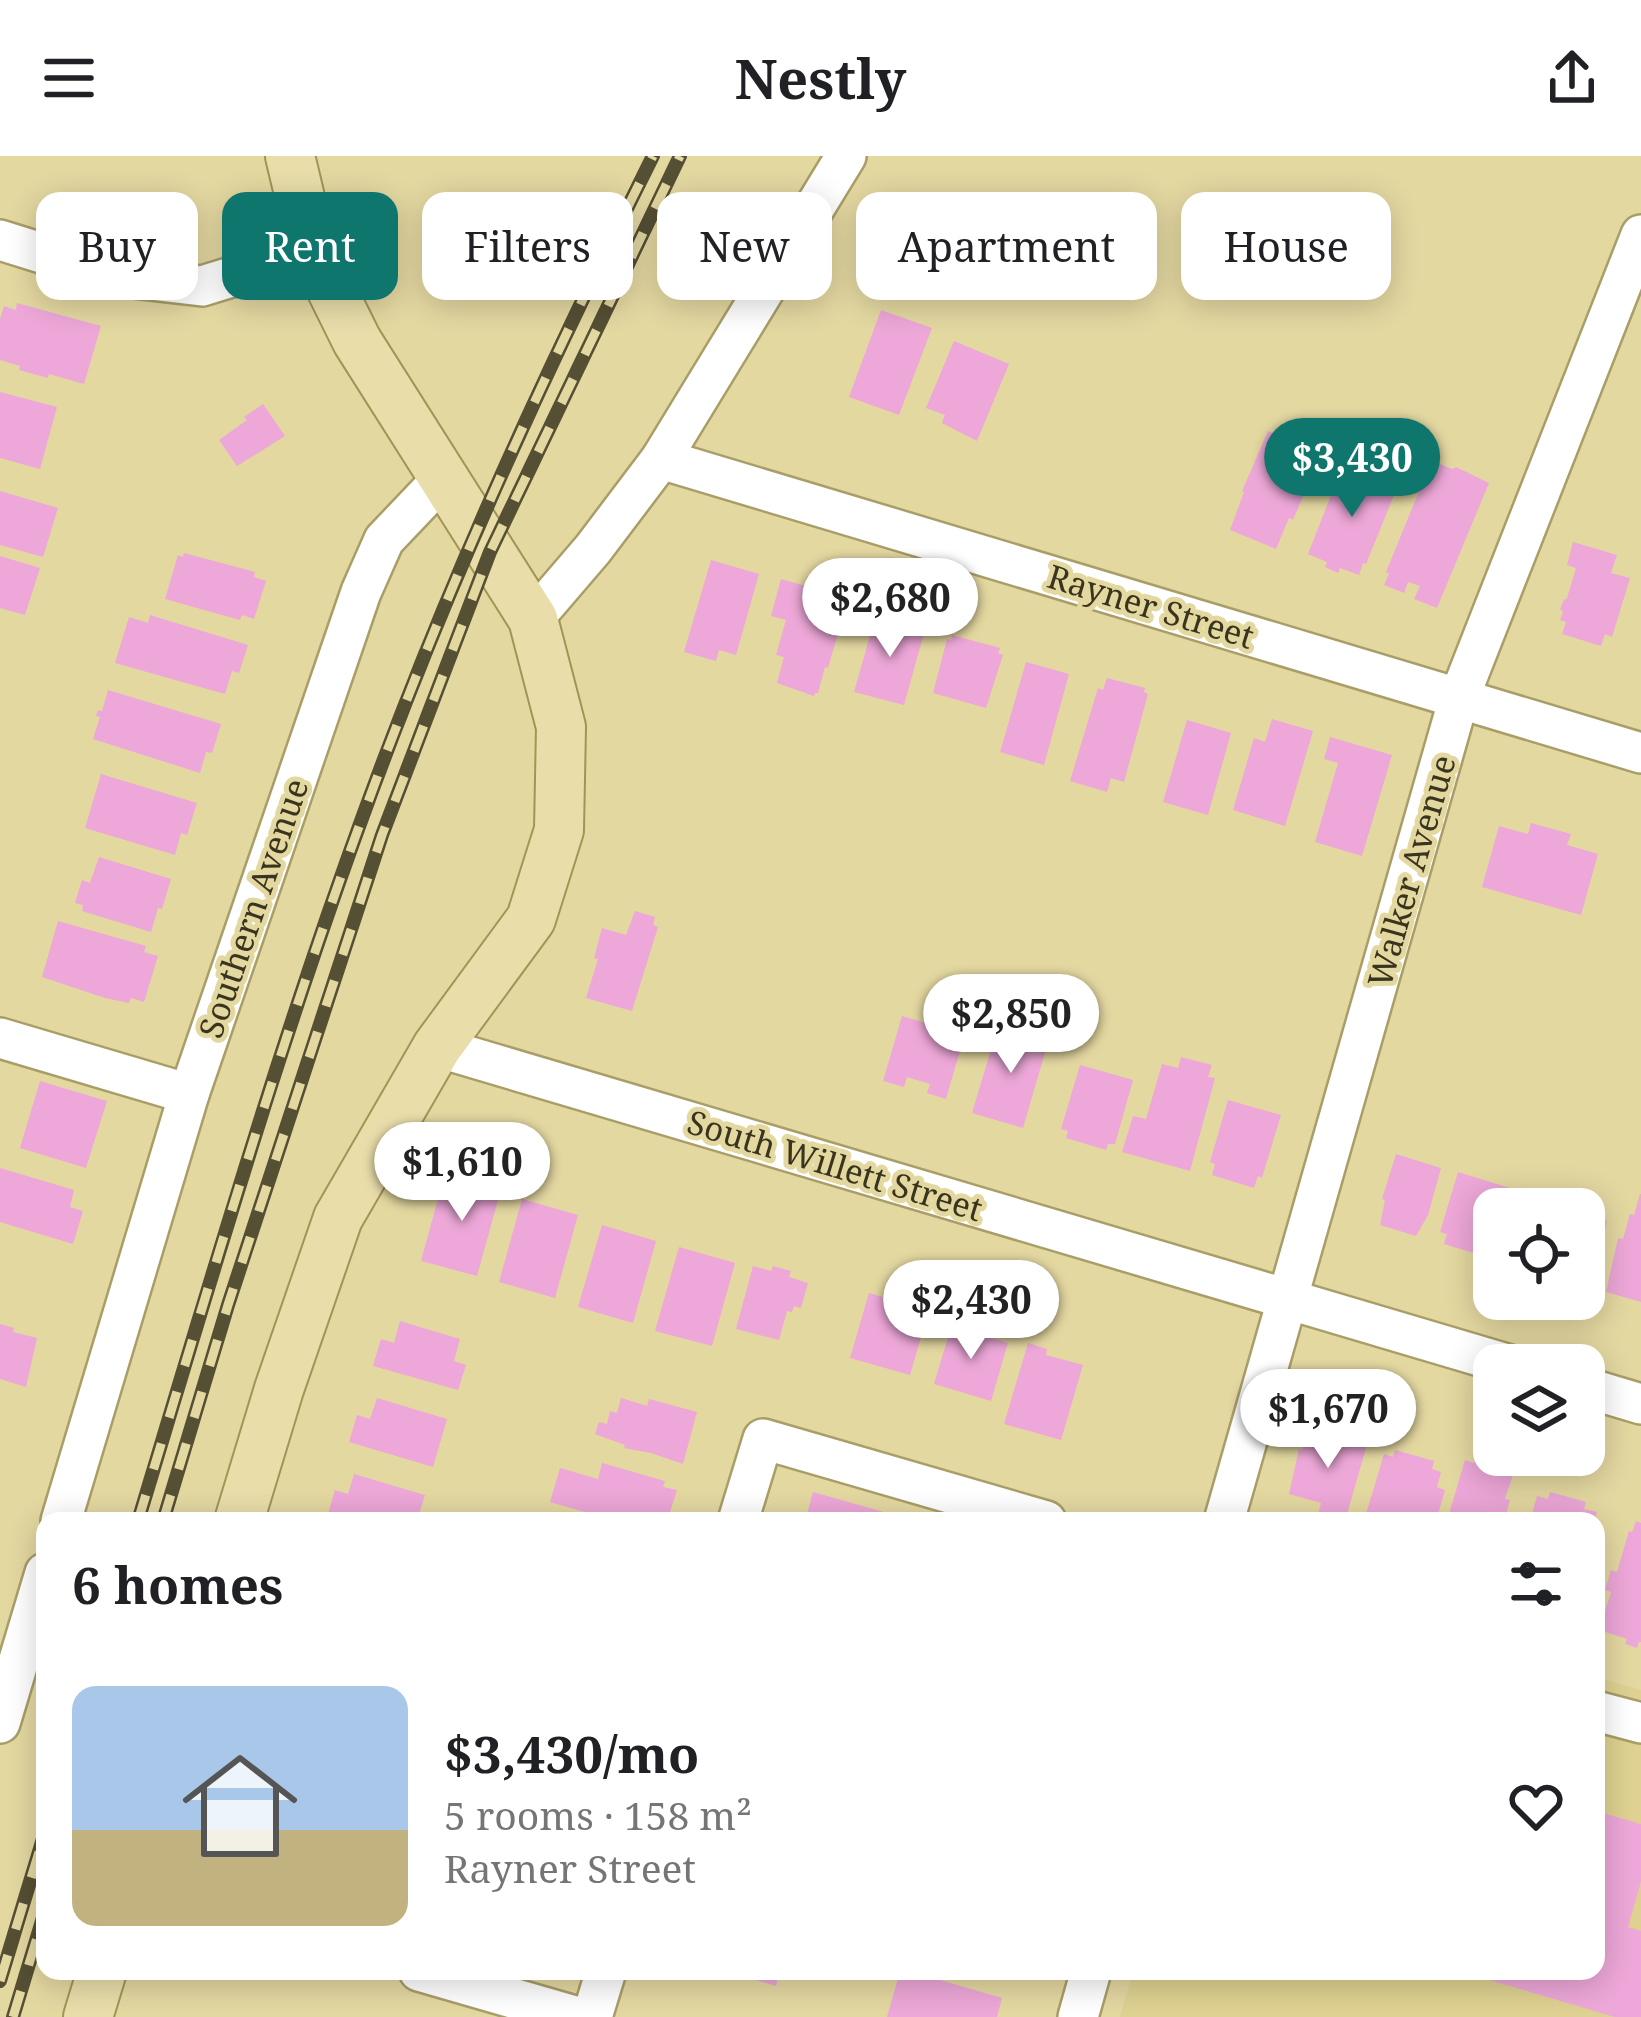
<!DOCTYPE html>
<meta charset="utf-8">
<style>
:root{--surface:#fff;--page:#f6f6f6;--text:#202124;--muted:#757577;--accent:#0f766e}
body{margin:0;font-family:"Noto Serif",serif;background:var(--page);color:var(--text);height:100vh;display:flex;flex-direction:column;font-size:45px;white-space:nowrap}
*{box-sizing:border-box;margin:0}
p{font-size:39px;color:var(--muted)}
.icon{flex:none;width:66px;height:66px;fill:none;stroke:currentColor;stroke-width:2;stroke-linecap:round;stroke-linejoin:round}
.map{position:relative;flex:1;overflow:hidden}
.panel{position:absolute;left:36px;top:1356px;width:1569px;height:468px;display:flex;flex-direction:column;background:var(--surface);border-radius:24px;box-shadow:0 6px 30px #0003}
.panel>*{flex:none}
.banner{position:absolute;left:36px;top:36px;width:1569px;height:108px;display:flex;gap:24px}
.controls{position:absolute;left:1473px;top:1032px;display:grid;gap:24px}
.controls a{display:grid;place-items:center;width:132px;height:132px;border-radius:24px;background:var(--surface);box-shadow:0 6px 30px #0003;font-size:60px}
.price{position:absolute;translate:-50% -102px;padding:0 27px;border-radius:42px;background:#fff;color:#222;font-size:39px;line-height:78px;filter:drop-shadow(0 3px 6px #0008)}
.price::after{content:'';position:absolute;left:50%;top:72px;width:36px;height:27px;margin-left:-18px;background:inherit;clip-path:polygon(0 0,100% 0,50% 100%)}
.price.selected{background:var(--accent);color:#fff}
ul{padding:0;list-style:none}
li{display:flex;align-items:center;gap:36px;height:300px;padding:0 36px}
li span{display:grid;place-items:center;flex:none;width:336px;height:240px;border-radius:24px;color:#555}
li>.icon{margin-inline-start:auto}
span .icon{width:144px;height:144px;fill:#fffc;stroke-width:1}
li b{font-size:51px}
h2{display:flex;justify-content:space-between;align-items:center;height:144px;padding:0 36px;font-size:51px}
.chip{padding:0 42px;border-radius:24px;background:var(--surface);box-shadow:0 6px 30px #0003;font-size:42px;line-height:108px}
.chip.selected{background:var(--accent);color:#fff}
header{display:flex;justify-content:space-between;align-items:center;height:156px;padding:0 36px;background:var(--surface);font-size:54px;font-weight:700}
.map>svg:first-child{display:block}
.built{fill:#ded191}
.building{fill:#eda7d8}
.lines{fill:none;stroke-linecap:round;stroke-linejoin:round}
.minor-casing{stroke:#a99e68;stroke-width:44}
.major-casing{stroke:#a29455;stroke-width:52}
.minor{stroke:#fff;stroke-width:39}
.major{stroke:#e9deaa;stroke-width:48}
.rail-casing{stroke:#554f34;stroke-width:14}
.rail{stroke:#e4d8a1;stroke-width:9;stroke-dasharray:27;stroke-linecap:butt}
.labels{text-anchor:middle;dominant-baseline:central;stroke-width:10;stroke-linejoin:round;paint-order:stroke}
.street-label{font-size:33px;fill:#39341e;stroke:#e4d8a1}
</style>
<header><svg class="icon" aria-label="menu" viewBox="0 0 24 24"><path d="M4 6h16M4 12h16M4 18h16"/></svg>Nestly<svg class="icon" aria-label="share" viewBox="0 0 24 24"><path d="M12 15V3M7 8l5-5 5 5M5 13v7h14v-7"/></svg></header>
<div class="map">
<svg width="1641" height="1861" viewBox="0 0 1641 1861">
<rect width="100%" height="100%" fill="#e4d8a1"/>
<path class="built" d="M1596,1521L1641,1534V1861H1120L1133,1815H1596Z"/>
<g class="building">
<path d="M17,147L101,170L84,228L49,218L48,222L19,214L20,210L0,204V163L4,150L16,154Z"/>
<path d="M881,154L932,172L899,259L849,241Z"/>
<path d="M954,185L1009,208L977,285L942,267L945,259L926,252Z"/>
<path d="M0,236L57,251L40,313L0,302Z"/>
<path d="M263,248L285,280L237,310L219,284L247,264L244,261Z"/>
<path d="M1268,275L1317,295L1303,329L1307,331L1293,364L1289,362L1276,393L1230,374L1244,336L1242,335Z"/>
<path d="M1435,306L1452,313L1456,311L1489,327L1437,452L1414,443L1420,430L1408,426L1404,437L1384,429L1389,418L1386,416L1429,311L1432,313Z"/>
<path d="M1348,309L1393,327L1390,337L1394,339L1366,408L1363,407L1359,419L1340,412L1338,417L1325,411L1327,406L1308,398L1341,314L1345,316Z"/>
<path d="M0,335L58,352L43,401L0,389Z"/>
<path d="M1573,386L1617,399L1611,417L1630,422L1612,481L1605,478L1601,490L1562,478L1566,466L1560,464L1563,456L1560,453L1564,444L1567,442L1576,412L1567,409Z"/>
<path d="M184,397L255,416L254,421L266,425L254,463L242,459L240,464L165,443L178,399L183,401Z"/>
<path d="M0,400L40,412L25,459L0,452Z"/>
<path d="M711,404L759,418L736,499L719,494L716,505L684,496Z"/>
<path d="M781,423L848,442L828,512L825,511L818,537H815L814,540L777,527L784,501L776,499L786,464L771,460Z"/>
<path d="M884,458L917,468L915,474L924,477L904,549L854,536L875,462L882,464Z"/>
<path d="M150,459L248,489L239,517L232,515L225,538L115,507L129,461L148,467Z"/>
<path d="M952,479L1000,492L998,497L1003,499L986,552L933,537L947,483L951,484Z"/>
<path d="M1026,506L1069,518L1044,609L1000,596Z"/>
<path d="M1107,522L1145,532L1144,536L1148,538L1124,626L1111,622L1107,636L1070,625L1098,532L1103,534Z"/>
<path d="M108,534L221,568L212,597L206,596L200,617L93,583L100,561L96,560L98,554L102,555Z"/>
<path d="M1272,563L1313,575L1285,670L1233,654L1254,582L1265,586Z"/>
<path d="M1187,564L1231,577L1208,659L1163,646Z"/>
<path d="M1330,581L1392,599L1362,700L1315,686L1338,607L1324,603Z"/>
<path d="M101,618L197,647L187,679L181,677L175,699L85,672Z"/>
<path d="M1531,667L1571,678L1567,689L1598,698L1581,759L1482,731L1499,670L1528,678Z"/>
<path d="M99,701L171,723L162,753L158,752L151,776L82,755L83,749L75,747L82,724L90,727Z"/>
<path d="M635,755L655,761L653,769L658,771L632,855L586,842L598,803L594,802L602,772L626,779Z"/>
<path d="M58,765L146,790L144,796L158,800L144,846L131,842L129,847L105,842L42,821Z"/>
<path d="M949,850L971,856L946,943L927,937L930,928L907,921L904,931L883,925L902,860L943,872Z"/>
<path d="M999,867L1049,883L1023,972L972,957Z"/>
<path d="M1181,901L1212,909L1208,921L1215,922L1190,1015L1122,996L1133,960L1146,963L1162,908L1178,912Z"/>
<path d="M1080,909L1133,924L1115,988H1108L1106,994L1066,982L1068,975L1061,973Z"/>
<path d="M40,925L107,945L86,1012L20,992Z"/>
<path d="M1228,944L1281,959L1262,1022L1258,1020L1254,1032L1212,1019L1215,1008L1210,1006Z"/>
<path d="M1396,998L1441,1012L1428,1059L1416,1080L1380,1069L1385,1044L1382,1043Z"/>
<path d="M0,1012L74,1034L70,1051L83,1055L73,1088L0,1066Z"/>
<path d="M1458,1016L1529,1038L1524,1053H1494V1103L1444,1088L1447,1078L1440,1076Z"/>
<path d="M477,1019L503,1026L477,1120L421,1105L444,1021L473,1028Z"/>
<path d="M1540,1034L1578,1045L1576,1053H1534Z"/>
<path d="M1640,1038H1641V1146L1606,1136L1618,1082L1623,1083L1630,1058L1634,1059Z"/>
<path d="M522,1043L578,1059L555,1142L499,1126Z"/>
<path d="M1584,1059L1607,1065L1589,1126L1584,1125Z"/>
<path d="M602,1069L656,1085L633,1167L578,1151Z"/>
<path d="M679,1091L735,1107L712,1190L655,1175Z"/>
<path d="M753,1110L771,1115L773,1110L791,1115L789,1121L808,1127L801,1152L794,1150L792,1156L787,1155L779,1184L736,1173Z"/>
<path d="M869,1137L890,1143L888,1150L909,1156L911,1148L929,1153L910,1219L850,1202Z"/>
<path d="M954,1161L974,1167L971,1176L1008,1187L991,1245L934,1228Z"/>
<path d="M400,1165L460,1183L454,1205L466,1209L458,1234L373,1210L381,1183L394,1187Z"/>
<path d="M0,1168L14,1172L13,1176L37,1182L26,1231L0,1223Z"/>
<path d="M1028,1187L1047,1193L1046,1199L1083,1209L1061,1284L1004,1268Z"/>
<path d="M377,1242L447,1263L433,1311L349,1286L357,1259L370,1263Z"/>
<path d="M621,1242L647,1250L649,1243L697,1256L683,1308L651,1297L624,1292L625,1289L595,1278L599,1266L607,1268L610,1255L617,1257Z"/>
<path d="M1309,1269L1368,1285L1345,1365L1318,1359L1321,1347L1289,1338L1299,1293L1302,1294Z"/>
<path d="M1395,1294L1434,1305L1432,1313L1441,1316L1437,1331L1445,1334L1436,1365H1364L1384,1298L1393,1301Z"/>
<path d="M1478,1296L1503,1303L1499,1315L1513,1319L1505,1343L1510,1344L1504,1365H1447L1465,1304L1474,1307Z"/>
<path d="M602,1307L665,1325L663,1331L677,1334L667,1365H616L550,1346L560,1312L598,1323Z"/>
<path d="M354,1318L425,1339L417,1365H342L327,1361L335,1334L348,1338Z"/>
<path d="M813,1336L898,1360L896,1365H805Z"/>
<path d="M1550,1336L1586,1346L1584,1353L1597,1356L1594,1365H1530L1537,1340L1548,1343Z"/>
<path d="M1636,1365L1641,1367V1486H1639L1637,1492L1625,1488L1627,1483L1599,1474L1611,1436L1605,1434L1611,1414L1617,1416L1629,1375L1632,1376Z"/>
<path d="M1596,1655L1641,1668V1725L1628,1771L1641,1775V1861H1615L1462,1816L1596,1815Z"/>
<path d="M726,1815H780L776,1830Z"/>
<path d="M900,1815H909L1002,1842L997,1861H887Z"/>
</g>
<g class="lines">
<g class="minor-casing">
<g id="minor">
<path d="M0,84L115,120L202,130L313,96"/>
<path d="M661,303L1641,597"/>
<path d="M533,463L593,393L661,303L846,0"/>
<path d="M0,882L189,938"/>
<path d="M437,891L1510,1209"/>
<path d="M1584,1231L1641,1248"/>
<path d="M61,1365L189,938L361,436L384,384L443,322"/>
<path d="M738,1365L763,1283L1046,1365"/>
<path d="M1224,1365L1459,542L1641,79"/>
<path d="M1596,1555L1641,1567"/>
<path d="M0,1567L45,1417"/>
<path d="M419,1815L578,1861"/>
<path d="M592,1861L606,1815"/>
<path d="M1078,1861L1091,1815"/>
</g>
</g>
<g class="major-casing">
<g id="major">
<path d="M239,1365L279,1233L338,1062L437,891L531,763L559,674L561,571L533,463L357,185L313,96L290,0"/>
<path d="M88,1861L102,1815"/>
</g>
</g>
<use href="#minor" class="minor"/>
<use href="#major" class="major"/>
<g class="rail-casing">
<g id="rail">
<path d="M138,1365C221,1090 301,813 406,546C479,359 564,179 653,0"/>
<path d="M163,1365L228,1149L382,679L490,396L680,0"/>
<path d="M0,1825L45,1676"/>
<path d="M13,1861L45,1755"/>
</g>
</g>
<use href="#rail" class="rail"/>
</g>
<g class="labels">
<g class="street-label">
<text transform="translate(1151 450) rotate(17)">Rayner Street</text>
<text transform="translate(1411 715) rotate(-74)">Walker Avenue</text>
<text transform="translate(253 752) rotate(-71)">Southern Avenue</text>
<text transform="translate(835 1009) rotate(17)">South Willett Street</text>
</g>
</g>
</svg>
<div class="controls">
<a><svg class="icon" aria-label="locate" viewBox="0 0 24 24"><circle cx="12" cy="12" r="6"/><path d="M12 2v4M12 18v4M2 12h4M18 12h4"/></svg></a>
<a><svg class="icon" aria-label="layers" viewBox="0 0 24 24"><path d="M12 4l9 5-9 5-9-5zM3 14l9 5 9-5"/></svg></a>
</div>
<b class="price selected" style="left:1352px;top:364px">$3,430</b>
<b class="price" style="left:890px;top:504px">$2,680</b>
<b class="price" style="left:1011px;top:920px">$2,850</b>
<b class="price" style="left:462px;top:1068px">$1,610</b>
<b class="price" style="left:971px;top:1206px">$2,430</b>
<b class="price" style="left:1328px;top:1315px">$1,670</b>
<div class="banner">
<a class="chip">Buy</a>
<a class="chip selected">Rent</a>
<a class="chip">Filters</a>
<a class="chip">New</a>
<a class="chip">Apartment</a>
<a class="chip">House</a>
</div>
<section class="panel">
<h2>6 homes<svg class="icon" aria-label="filters" viewBox="0 0 24 24"><path d="M4 7h16M4 17h16"/><circle cx="9" cy="7" r="2"/><circle cx="15" cy="17" r="2"/></svg></h2>
<ul>
<li><span style="background:linear-gradient(#a9c7e8 60%,#c2b280 0)"><svg class="icon" aria-label="home" viewBox="0 0 24 24"><path d="M3 11l9-7 9 7M6 9v11h12V9"/></svg></span><div><b>$3,430/mo</b><p>5 rooms · 158 m²</p><p>Rayner Street</p></div><svg class="icon" aria-label="heart" viewBox="0 0 24 24"><path d="M12 20l-8-8c-3-5 5-10 8-4 3-6 11-1 8 4z"/></svg></li>
</ul>
</section>
</div>
